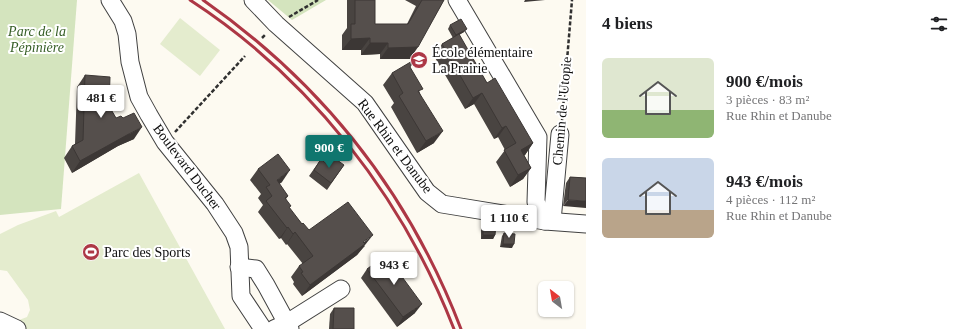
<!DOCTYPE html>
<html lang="fr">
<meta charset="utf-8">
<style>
:root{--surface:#fff;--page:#f6f6f6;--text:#202124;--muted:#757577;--accent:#0f766e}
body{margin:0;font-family:"Times New Roman",serif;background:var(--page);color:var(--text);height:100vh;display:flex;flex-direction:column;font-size:15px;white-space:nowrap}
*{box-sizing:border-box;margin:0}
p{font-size:13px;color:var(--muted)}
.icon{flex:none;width:22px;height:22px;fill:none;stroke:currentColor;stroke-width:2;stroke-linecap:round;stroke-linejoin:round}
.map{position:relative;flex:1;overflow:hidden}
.side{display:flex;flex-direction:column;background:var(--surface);width:380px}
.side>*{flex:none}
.needle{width:26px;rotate:329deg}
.fabs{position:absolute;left:538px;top:281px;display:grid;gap:8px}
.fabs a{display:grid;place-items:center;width:36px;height:36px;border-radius:6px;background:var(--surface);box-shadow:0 1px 3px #0004;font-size:20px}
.price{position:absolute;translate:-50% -34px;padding:0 9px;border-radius:4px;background:#fff;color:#222;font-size:13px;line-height:26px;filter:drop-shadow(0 1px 2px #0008)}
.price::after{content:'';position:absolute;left:50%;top:24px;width:12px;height:9px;margin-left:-6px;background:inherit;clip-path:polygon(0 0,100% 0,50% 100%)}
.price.current{background:var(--accent);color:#fff}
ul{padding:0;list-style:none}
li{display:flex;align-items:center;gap:12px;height:100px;padding:0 16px}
li span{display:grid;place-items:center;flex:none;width:112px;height:80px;border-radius:6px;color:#555}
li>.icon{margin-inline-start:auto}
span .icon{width:48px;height:48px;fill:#fffc;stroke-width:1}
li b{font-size:17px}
h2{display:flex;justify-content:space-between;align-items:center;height:48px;padding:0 16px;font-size:17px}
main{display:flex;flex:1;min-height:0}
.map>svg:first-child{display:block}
.green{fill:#d4e4be}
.pitch{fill:#e4ecce}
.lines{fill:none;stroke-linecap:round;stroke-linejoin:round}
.minor-casing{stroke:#414141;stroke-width:19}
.path{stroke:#303030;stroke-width:2.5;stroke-dasharray:4 2;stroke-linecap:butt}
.minor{stroke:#fff;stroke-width:17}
.rail{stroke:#ad3745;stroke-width:3}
.wall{fill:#494441}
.shaded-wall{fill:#3c3735}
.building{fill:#554f4c;stroke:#3c3735}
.labels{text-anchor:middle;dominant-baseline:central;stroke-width:4;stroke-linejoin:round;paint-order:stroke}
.park-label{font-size:14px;font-style:italic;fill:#365e26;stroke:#fff}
.poi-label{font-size:14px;fill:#0e0e0e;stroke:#fff;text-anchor:start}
.street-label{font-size:14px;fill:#0e0e0e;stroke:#fff}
</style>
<main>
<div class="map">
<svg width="586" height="329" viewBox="0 0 586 329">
<rect width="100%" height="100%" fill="#fdfaf1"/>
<g class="green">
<path d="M0,0H77L61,209L0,215Z"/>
<path d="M268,0H326L292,20Z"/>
</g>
<g class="pitch">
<path d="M180,18L220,50L200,76L160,44Z"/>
<path d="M139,173L225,329H0L12,317L19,320L27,317L30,310L28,300L7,271L0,270V234L18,225L56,211L59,217Z"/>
</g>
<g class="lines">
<g class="minor-casing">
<g id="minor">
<path d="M110,0L123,21L127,34L130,62L139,97L149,115L165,142L215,204L234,233L239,247L241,296L263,329"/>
<path d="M253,0L276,24L365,103L427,192L442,204L545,221"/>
<path d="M457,0L538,137L536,202L545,221L586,224"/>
<path d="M552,221L560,134"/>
<path d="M239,267L256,269L266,285L290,329"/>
<path d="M0,321L17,329"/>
<path d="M274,329L287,323L341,289"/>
</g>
</g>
<g class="path">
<path d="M289,17L318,0"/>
<path d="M262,38L266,34"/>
<path d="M562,121L572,0"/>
<path d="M175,132L245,56"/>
</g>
<use href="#minor" class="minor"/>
<g class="rail">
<path d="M190,0C310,78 402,196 454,329"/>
<path d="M203,0C322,83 409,193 461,329"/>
</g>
</g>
<g class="wall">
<path d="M347,0H375V24H407L416,6L405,0H444L410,59H380V54L361,55V50H342V35L347,28Z"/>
<path d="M450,25L464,32L459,35L487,83L533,143L525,155H524L531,168L523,179L510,187L496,162L505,150L498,137L494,139L474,104L465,109L434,56L442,44L453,38L448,29Z"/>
<path d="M410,67L420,93L434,143L417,153L391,107L394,103L383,85L392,73Z"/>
<path d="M85,75L109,106L116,118L134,139L118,146L72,173L64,158L72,146L75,144L77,87Z"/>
<path d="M321,159L327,164L344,165L327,190L309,176Z"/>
<path d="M258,169L282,182L279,184L288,196L286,199L289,208L302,224L309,230L365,246L363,248L357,255L302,296L293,284L294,282L291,277L299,266L303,264L287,244L286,245L281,238L279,239L258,212L263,205L258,198L261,194L250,180Z"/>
<path d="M570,177L586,178L563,206L566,183Z"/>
<path d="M483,224L495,235L493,239H481V228Z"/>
<path d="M504,233L512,248L500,247L502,236Z"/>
<path d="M367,269L415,313L397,327L361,278Z"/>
<path d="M334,308L354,329H329L330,314Z"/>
</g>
<g class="shaded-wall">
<path d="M525,0H545L524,2Z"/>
<path d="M467,29L464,32L453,38L456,35Z"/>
<path d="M370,38L361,50H342L351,39Z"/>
<path d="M370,43H388L380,54L361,55Z"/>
<path d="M418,47L410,59H380L388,48Z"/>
<path d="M482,93L474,104L465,109L473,98Z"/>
<path d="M506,126L498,137L494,139L502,128Z"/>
<path d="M142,127L134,139L118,146L72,173L80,161L127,135Z"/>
<path d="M443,131L434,143L417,153L426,141Z"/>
<path d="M533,143L525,155L513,162L521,150Z"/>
<path d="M531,168L523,179L510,187L518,175Z"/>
<path d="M290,170L282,182L269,191L277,180Z"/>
<path d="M568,200L586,201V208L563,206Z"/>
<path d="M288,227L281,238L279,239L287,228Z"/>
<path d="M295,232L287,244L286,245L293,234Z"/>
<path d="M373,235L357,255L302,296L310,285Z"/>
<path d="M483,235H495L493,239H481Z"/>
<path d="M503,244H514L512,248L500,247Z"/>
<path d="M422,304L415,313L397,327L403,317Z"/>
</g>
<g class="building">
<path d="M355,0H375V24H408L422,0H444L418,47L388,48V43H370V38L351,39V24H355Z"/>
<path d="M461,19L467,29L456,35L450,25Z"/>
<path d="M459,34L487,83L495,78L533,143L521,150L531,168L518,175L504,150L516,143L506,126L502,128L482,93L473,98L442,44Z"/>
<path d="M414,60L410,67L423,89L418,91L443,131L426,141L399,96L403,93L392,73Z"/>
<path d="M85,75L110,77L109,106L116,118L121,116L123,118L134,113L142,127L127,135L80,161L72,146L83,140Z"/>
<path d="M278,154L290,170L277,180L288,196L285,198L291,206L289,207L302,224L303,223L309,230L348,202L373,235L363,242L365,244L310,285L301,273L303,272L299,266L313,256L295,232L293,234L288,227L287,228L266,201L272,196L266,187L270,185L258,169Z"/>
<path d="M333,157L344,165L331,183L314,170L321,159L327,164Z"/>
<path d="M570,177L586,178V201L568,200Z"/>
<path d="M483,224H496L495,235H483Z"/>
<path d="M504,233L515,234L514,244H503Z"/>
<path d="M386,255L422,304L403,317L367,269Z"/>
<path d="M334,308H354V329H333Z"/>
</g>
<defs>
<g id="school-disc" transform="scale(0.9)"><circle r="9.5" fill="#ad3745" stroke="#fff"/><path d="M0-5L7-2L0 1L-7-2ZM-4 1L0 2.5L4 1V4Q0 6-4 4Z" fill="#fff"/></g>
<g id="stadium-disc" transform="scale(0.9)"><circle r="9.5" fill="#ad3745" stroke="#fff"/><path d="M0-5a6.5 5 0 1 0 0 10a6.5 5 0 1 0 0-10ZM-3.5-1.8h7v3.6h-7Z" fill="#fff"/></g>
</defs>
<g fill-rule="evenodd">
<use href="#school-disc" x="419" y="60"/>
<use href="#stadium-disc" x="91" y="252"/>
</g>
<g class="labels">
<g class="park-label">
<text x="37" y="31">Parc de la<tspan x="37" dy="16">Pépinière</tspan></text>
</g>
<g class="poi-label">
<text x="432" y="52">École élémentaire<tspan x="432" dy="16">La Prairie</tspan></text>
<text x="104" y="252">Parc des Sports</text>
</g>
<g class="street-label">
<text transform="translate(562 111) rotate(-85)">Chemin de l'Utopie</text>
<text transform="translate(395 146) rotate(53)">Rue Rhin et Danube</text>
<text transform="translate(187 167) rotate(53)">Boulevard Ducher</text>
</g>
</g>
</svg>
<div class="fabs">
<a><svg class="needle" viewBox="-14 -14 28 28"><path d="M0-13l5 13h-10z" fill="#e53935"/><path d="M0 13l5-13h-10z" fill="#757577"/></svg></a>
</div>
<b class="price" style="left:101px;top:119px">481 €</b>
<b class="price current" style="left:329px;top:169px">900 €</b>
<b class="price" style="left:509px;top:239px">1 110 €</b>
<b class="price" style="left:394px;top:286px">943 €</b>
</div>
<section class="side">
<h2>4 biens<svg class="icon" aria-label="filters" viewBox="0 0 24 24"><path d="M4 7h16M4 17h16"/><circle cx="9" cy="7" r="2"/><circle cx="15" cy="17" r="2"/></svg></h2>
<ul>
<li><span style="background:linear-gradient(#dfe7d0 65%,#8fb573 0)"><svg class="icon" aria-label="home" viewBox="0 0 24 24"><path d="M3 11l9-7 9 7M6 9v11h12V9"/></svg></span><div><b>900 €/mois</b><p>3 pièces · 83 m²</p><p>Rue Rhin et Danube</p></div></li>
<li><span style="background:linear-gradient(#c9d6e8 65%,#b9a48a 0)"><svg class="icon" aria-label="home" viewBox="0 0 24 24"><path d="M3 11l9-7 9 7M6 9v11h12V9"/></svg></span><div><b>943 €/mois</b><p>4 pièces · 112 m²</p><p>Rue Rhin et Danube</p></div></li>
</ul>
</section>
</main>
